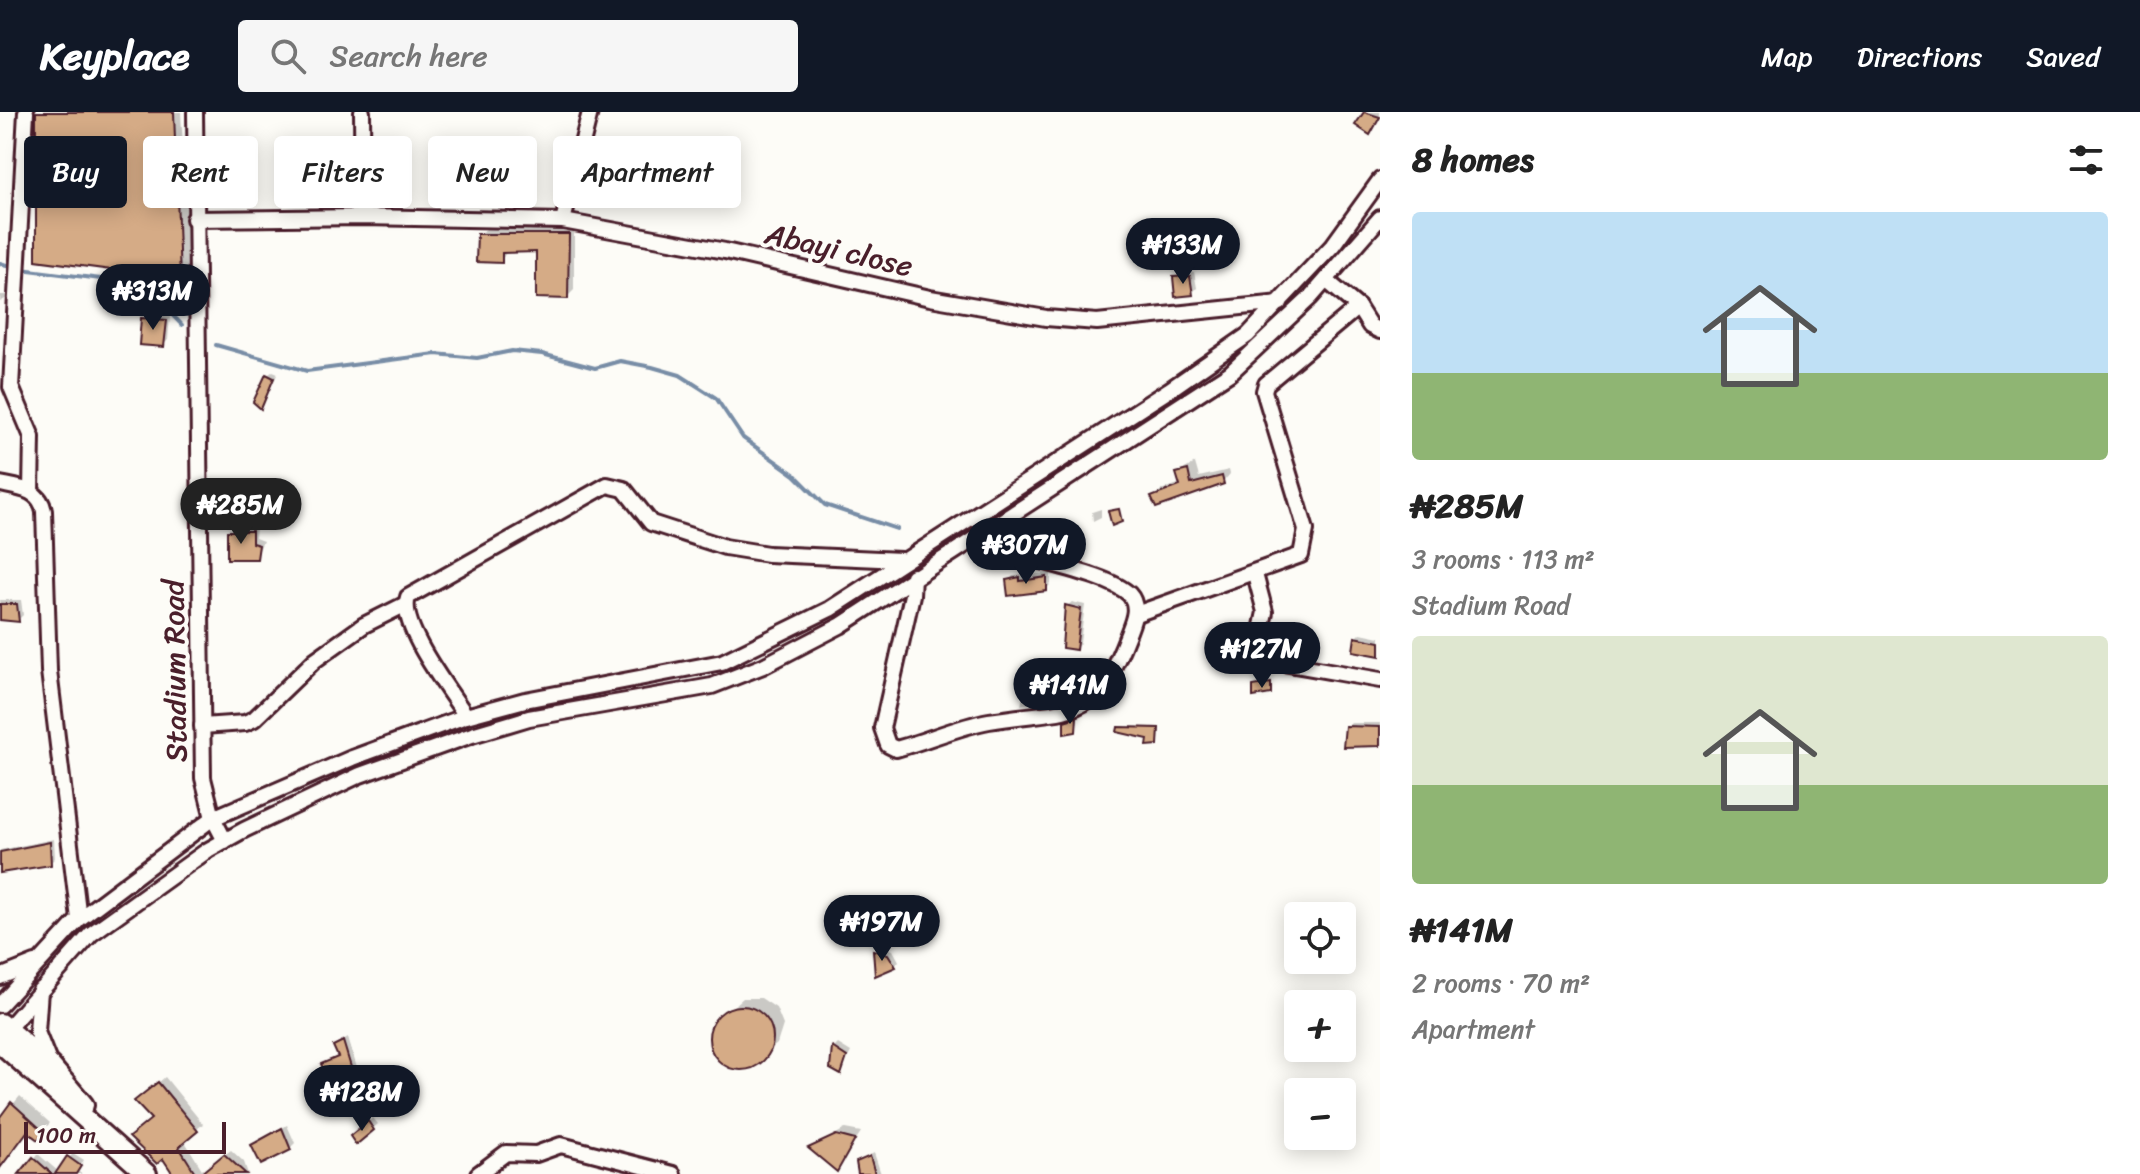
<!DOCTYPE html>
<meta charset="utf-8">
<style>
:root{--surface:#fff;--page:#f6f6f6;--text:#222;--muted:#767676;--accent:#111827}
body{margin:0;font-family:Sriracha,sans-serif;background:var(--page);color:var(--text);height:100vh;display:flex;flex-direction:column;font-size:30px;white-space:nowrap}
*{box-sizing:border-box;margin:0}
p{font-size:26px;color:var(--muted)}
.icon{flex:none;width:44px;height:44px;fill:none;stroke:currentColor;stroke-width:2;stroke-linecap:round;stroke-linejoin:round}
.map{position:relative;flex:1;overflow:hidden}
.sheet{display:flex;flex-direction:column;background:var(--surface);width:760px}
.sheet>*{flex:none}
.hud{position:absolute;left:24px;top:24px;width:760px;height:72px;display:flex;gap:16px}
.controls{position:absolute;left:1284px;top:790px;display:grid;gap:16px}
.controls a{display:grid;place-items:center;width:72px;height:72px;border-radius:8px;background:var(--surface);box-shadow:0 4px 20px #0003;font-size:40px}
.scale{position:absolute;left:24px;bottom:20px;width:202px;box-sizing:border-box;padding-left:8px;border:4px solid #4a1f2b;border-top:0;font-size:22px;line-height:28px;white-space:nowrap;color:#4a1f2b;-webkit-text-stroke:6px #fdfcf7;paint-order:stroke}
.price{position:absolute;translate:-50% -68px;padding:0 18px;border-radius:28px;background:var(--accent);color:#fff;font-size:26px;line-height:52px;filter:drop-shadow(0 2px 4px #0008)}
.price::after{content:'';position:absolute;left:50%;top:48px;width:24px;height:18px;margin-left:-12px;background:inherit;clip-path:polygon(0 0,100% 0,50% 100%)}
.price.current{background:#222;color:#fff}
ul{padding:0;list-style:none}
li{display:grid;align-content:center;gap:16px;height:424px;padding:0 32px}
li span{display:grid;place-items:center;height:248px;border-radius:8px;color:#555}
li>.icon{margin-inline-start:auto}
span .icon{width:144px;height:144px;fill:#fffc;stroke-width:1}
li b{font-size:34px}
h2{display:flex;justify-content:space-between;align-items:center;height:96px;padding:0 32px;font-size:34px}
.pill{padding:0 28px;border-radius:8px;background:var(--surface);box-shadow:0 4px 20px #0003;font-size:28px;line-height:72px}
.pill.current{background:var(--accent);color:#fff}
header{display:flex;align-items:center;gap:48px;box-sizing:border-box;height:112px;padding:0 40px;background:var(--accent);color:#fff}
header strong{font-size:38px}
nav{display:flex;gap:44px;margin-inline-start:auto;font-size:28px}
.search{width:560px;height:72px;background:var(--page);display:flex;align-items:center;gap:20px;box-sizing:border-box;padding:0 28px;border-radius:8px;color:var(--muted);font-size:30px}
main{display:flex;flex:1;min-height:0}
.map>svg:first-child{display:block}
.shadow{fill:#0003}
.lines{fill:none;stroke-linecap:round;stroke-linejoin:round}
.stream{stroke:#788da6;stroke-width:4}
.building{fill:#d5ab86;stroke:#4a1f2b;stroke-width:2}
.minor-casing{stroke:#4a1f2b;stroke-width:20}
.major-casing{stroke:#4a1f2b;stroke-width:24}
.minor{stroke:#fdfcf7;stroke-width:14}
.major{stroke:#fdfcf7;stroke-width:18}
.labels{text-anchor:middle;dominant-baseline:central;stroke-width:8;stroke-linejoin:round;paint-order:stroke}
.street-label{font-size:30px;fill:#4a1f2b;stroke:#fdfcf7}
</style>
<header>
<strong>Keyplace</strong>
<div class="search"><svg class="icon" aria-label="search" viewBox="0 0 24 24"><circle cx="10" cy="10" r="6"/><path d="M15 15l6 6"/></svg>Search here</div>
<nav><a>Map</a><a>Directions</a><a>Saved</a></nav>
</header>
<main>
<div class="map">
<svg width="1380" height="1062" viewBox="0 0 1380 1062">
<rect width="100%" height="100%" fill="#fdfcf7"/>
<filter id="ink" filterUnits="userSpaceOnUse"><feTurbulence type="fractalNoise" baseFrequency=".0125" numOctaves="2"/><feDisplacementMap in="SourceGraphic" scale="16" xChannelSelector="R" yChannelSelector="G"/><feConvolveMatrix kernelMatrix="1 2 1 2 8 2 1 2 1" color-interpolation-filters="sRGB"/></filter>
<g filter="url(#ink)">
<g class="shadow">
<path d="M38,0H181L189,155L179,165Z"/>
<path d="M1366,0H1380V7L1369,21L1358,12Z"/>
<path d="M574,116V178L567,185L538,138L507,139L501,149L479,123L486,117Z"/>
<path d="M1194,160L1197,176L1192,181L1175,166L1180,161Z"/>
<path d="M0,183H7V186L0,190Z"/>
<path d="M147,202L170,204L168,228L163,233L143,207Z"/>
<path d="M273,259L278,261L261,294L268,263Z"/>
<path d="M1195,351L1199,365L1229,358L1230,362L1223,370L1154,386L1161,378L1181,371L1178,361Z"/>
<path d="M1101,397V405L1093,409L1092,400Z"/>
<path d="M234,415H256L255,426L263,429L256,445L229,420Z"/>
<path d="M1077,418L1072,432L1054,428L1059,423Z"/>
<path d="M1051,461V472L1046,477L1008,469L1013,464Z"/>
<path d="M0,488H21L23,503L18,508L0,507Z"/>
<path d="M1072,490L1085,493L1080,531L1076,536L1067,494Z"/>
<path d="M1361,521L1380,525V542L1356,526Z"/>
<path d="M1023,584L1031,585L1029,592L1021,593Z"/>
<path d="M1351,611H1380V632L1347,615Z"/>
<path d="M1121,614L1160,615L1159,629L1120,616Z"/>
<path d="M54,727L55,746L50,751L0,759V738Z"/>
<path d="M879,834L893,838L899,849L895,854L875,839Z"/>
<path d="M743,886H761L776,896L783,913L777,932L749,955L728,953L714,939L711,929L717,909Z"/>
<path d="M348,926L357,956L352,960L323,952L339,943L335,934Z"/>
<path d="M838,932L851,940L840,961L832,956L834,936Z"/>
<path d="M165,965L203,1012L184,1028L203,1059L231,1038L244,1050L248,1062H175L143,984Z"/>
<path d="M337,965L345,984L340,988L324,974Z"/>
<path d="M20,984L50,1011L37,1025L28,1018L0,1055V1008Z"/>
<path d="M373,1006L378,1012L357,1030V1019Z"/>
<path d="M287,1013L295,1031L290,1036L253,1034Z"/>
<path d="M845,1017L861,1020L837,1057L811,1036Z"/>
<path d="M73,1041L84,1048L77,1059L82,1062H21L38,1042L59,1060Z"/>
<path d="M874,1041L881,1062H860L858,1050Z"/>
</g>
<g class="lines">
<g class="stream">
<path d="M0,151L13,155"/>
<path d="M21,157L109,168L149,179L182,213"/>
<path d="M216,233L307,259L436,242L477,246L512,239L542,242L595,256L620,249L652,255L680,263L716,286L743,326L795,363L825,393L897,417"/>
</g>
</g>
<g class="building">
<path d="M36,0H174L180,167L36,148Z"/>
<path d="M1364,0L1380,5L1370,23L1355,13Z"/>
<path d="M477,122H569L568,187L536,186V140L502,141V151L476,150Z"/>
<path d="M1190,164L1193,183L1175,185L1173,165Z"/>
<path d="M141,206L167,208L164,235L139,233Z"/>
<path d="M266,262L274,266L261,297L253,290Z"/>
<path d="M1188,358L1191,372L1222,364L1224,372L1156,396L1151,385L1180,374L1176,361Z"/>
<path d="M1119,397L1122,410L1112,414L1108,399Z"/>
<path d="M227,419H252V431L259,433L257,447H227Z"/>
<path d="M1074,421L1073,434L1052,437V427Z"/>
<path d="M1020,465V469L1047,465V479L1008,484L1006,468Z"/>
<path d="M0,492H17L19,510L0,508Z"/>
<path d="M1065,493L1081,497L1076,538L1062,536Z"/>
<path d="M1355,525L1380,530V544L1353,539Z"/>
<path d="M1271,571V582L1253,585V574Z"/>
<path d="M1077,605L1076,620L1064,622V609Z"/>
<path d="M1345,614L1380,615V634L1343,635Z"/>
<path d="M1118,615L1159,616L1158,633L1147,634L1148,627L1117,620Z"/>
<path d="M50,730L51,753L0,761V740Z"/>
<path d="M873,838L888,842L896,855L875,864Z"/>
<circle cx="741" cy="926" r="32"/>
<path d="M343,929L353,962L346,965L344,959L329,968L321,952L338,945L333,934Z"/>
<path d="M832,935L847,945L841,963L830,957Z"/>
<path d="M333,968L342,990L326,999L322,973Z"/>
<path d="M158,970L198,1019L179,1035L196,1062H173L163,1047L157,1052L129,1025L151,1007L134,989Z"/>
<path d="M11,990L44,1020L38,1028L27,1020L0,1056V1005Z"/>
<path d="M368,1009L374,1018L356,1033L350,1024Z"/>
<path d="M282,1016L291,1038L261,1053L251,1033Z"/>
<path d="M836,1023L855,1028L837,1060L808,1036Z"/>
<path d="M224,1042L246,1062H200Z"/>
<path d="M67,1044L81,1054L76,1062H55Z"/>
<path d="M870,1044L875,1062H858L856,1050Z"/>
<path d="M33,1045L52,1062H19Z"/>
</g>
<g class="lines">
<g class="minor-casing">
<g id="minor">
<path d="M26,0L11,275L32,325L31,379"/>
<path d="M195,0L203,666L213,706L225,729"/>
<path d="M362,0L363,105"/>
<path d="M194,107L363,105L563,109L725,139L930,186L1046,206L1097,210L1280,191"/>
<path d="M563,109L590,0"/>
<path d="M1327,169L1358,195L1370,214L1380,219"/>
<path d="M0,372C19,376 40,377 44,399L49,559L79,807"/>
<path d="M1255,462L1265,500L1257,537L1261,547L1380,568"/>
<path d="M913,464L912,483L882,616L888,633L896,637C927,629 956,615 989,609C1074,595 1093,613 1128,522C1133,509 1140,494 1129,482C1109,463 1042,451 1015,441C1004,437 995,427 985,419"/>
<path d="M1136,502L1301,443L1306,418L1264,279L1266,272L1358,195"/>
<path d="M466,604C450,579 398,513 408,485L607,373L624,377L651,411L725,435L768,442L901,448"/>
<path d="M202,614L245,611L254,607L315,548L364,513L406,492"/>
<path d="M0,865L35,851"/>
<path d="M40,878L37,920L49,950"/>
<path d="M0,893L79,807L213,706L352,646L466,604L525,588L722,550L830,497L1169,278L1248,223L1333,133L1380,68"/>
<path d="M2,923L91,822L208,738L244,718L360,663L472,623L529,606L712,574L763,554L840,514L1230,261L1311,185L1380,106"/>
<path d="M478,1062L506,1041L536,1042L561,1033L673,1062"/>
</g>
</g>
<g class="major-casing">
<g id="major">
<path d="M0,911L51,954L84,993"/>
<path d="M0,931L147,1062"/>
</g>
</g>
<use href="#minor" class="minor"/>
<use href="#major" class="major"/>
</g>
</g>
<g class="labels">
<g class="street-label">
<text transform="translate(839 138) rotate(13)">Abayi close</text>
<text transform="translate(175 559) rotate(-91)">Stadium Road</text>
</g>
</g>
</svg>
<div class="controls">
<a><svg class="icon" aria-label="locate" viewBox="0 0 24 24"><circle cx="12" cy="12" r="6"/><path d="M12 2v4M12 18v4M2 12h4M18 12h4"/></svg></a>
<a>+</a>
<a>−</a>
</div>
<div class="scale">100 m</div>
<b class="price" style="left:1183px;top:174px">₦133M</b>
<b class="price" style="left:153px;top:220px">₦313M</b>
<b class="price current" style="left:241px;top:434px">₦285M</b>
<b class="price" style="left:1026px;top:474px">₦307M</b>
<b class="price" style="left:1262px;top:578px">₦127M</b>
<b class="price" style="left:1070px;top:614px">₦141M</b>
<b class="price" style="left:882px;top:851px">₦197M</b>
<b class="price" style="left:362px;top:1021px">₦128M</b>
<div class="hud">
<a class="pill current">Buy</a>
<a class="pill">Rent</a>
<a class="pill">Filters</a>
<a class="pill">New</a>
<a class="pill">Apartment</a>
</div>
</div>
<section class="sheet">
<h2>8 homes<svg class="icon" aria-label="filters" viewBox="0 0 24 24"><path d="M4 7h16M4 17h16"/><circle cx="9" cy="7" r="2"/><circle cx="15" cy="17" r="2"/></svg></h2>
<ul>
<li><span style="background:linear-gradient(#bfe0f5 65%,#8fb573 0)"><svg class="icon" aria-label="home" viewBox="0 0 24 24"><path d="M3 11l9-7 9 7M6 9v11h12V9"/></svg></span><div><b>₦285M</b><p>3 rooms · 113 m²</p><p>Stadium Road</p></div></li>
<li><span style="background:linear-gradient(#dfe7d0 60%,#8fb573 0)"><svg class="icon" aria-label="home" viewBox="0 0 24 24"><path d="M3 11l9-7 9 7M6 9v11h12V9"/></svg></span><div><b>₦141M</b><p>2 rooms · 70 m²</p><p>Apartment</p></div></li>
</ul>
</section>
</main>
